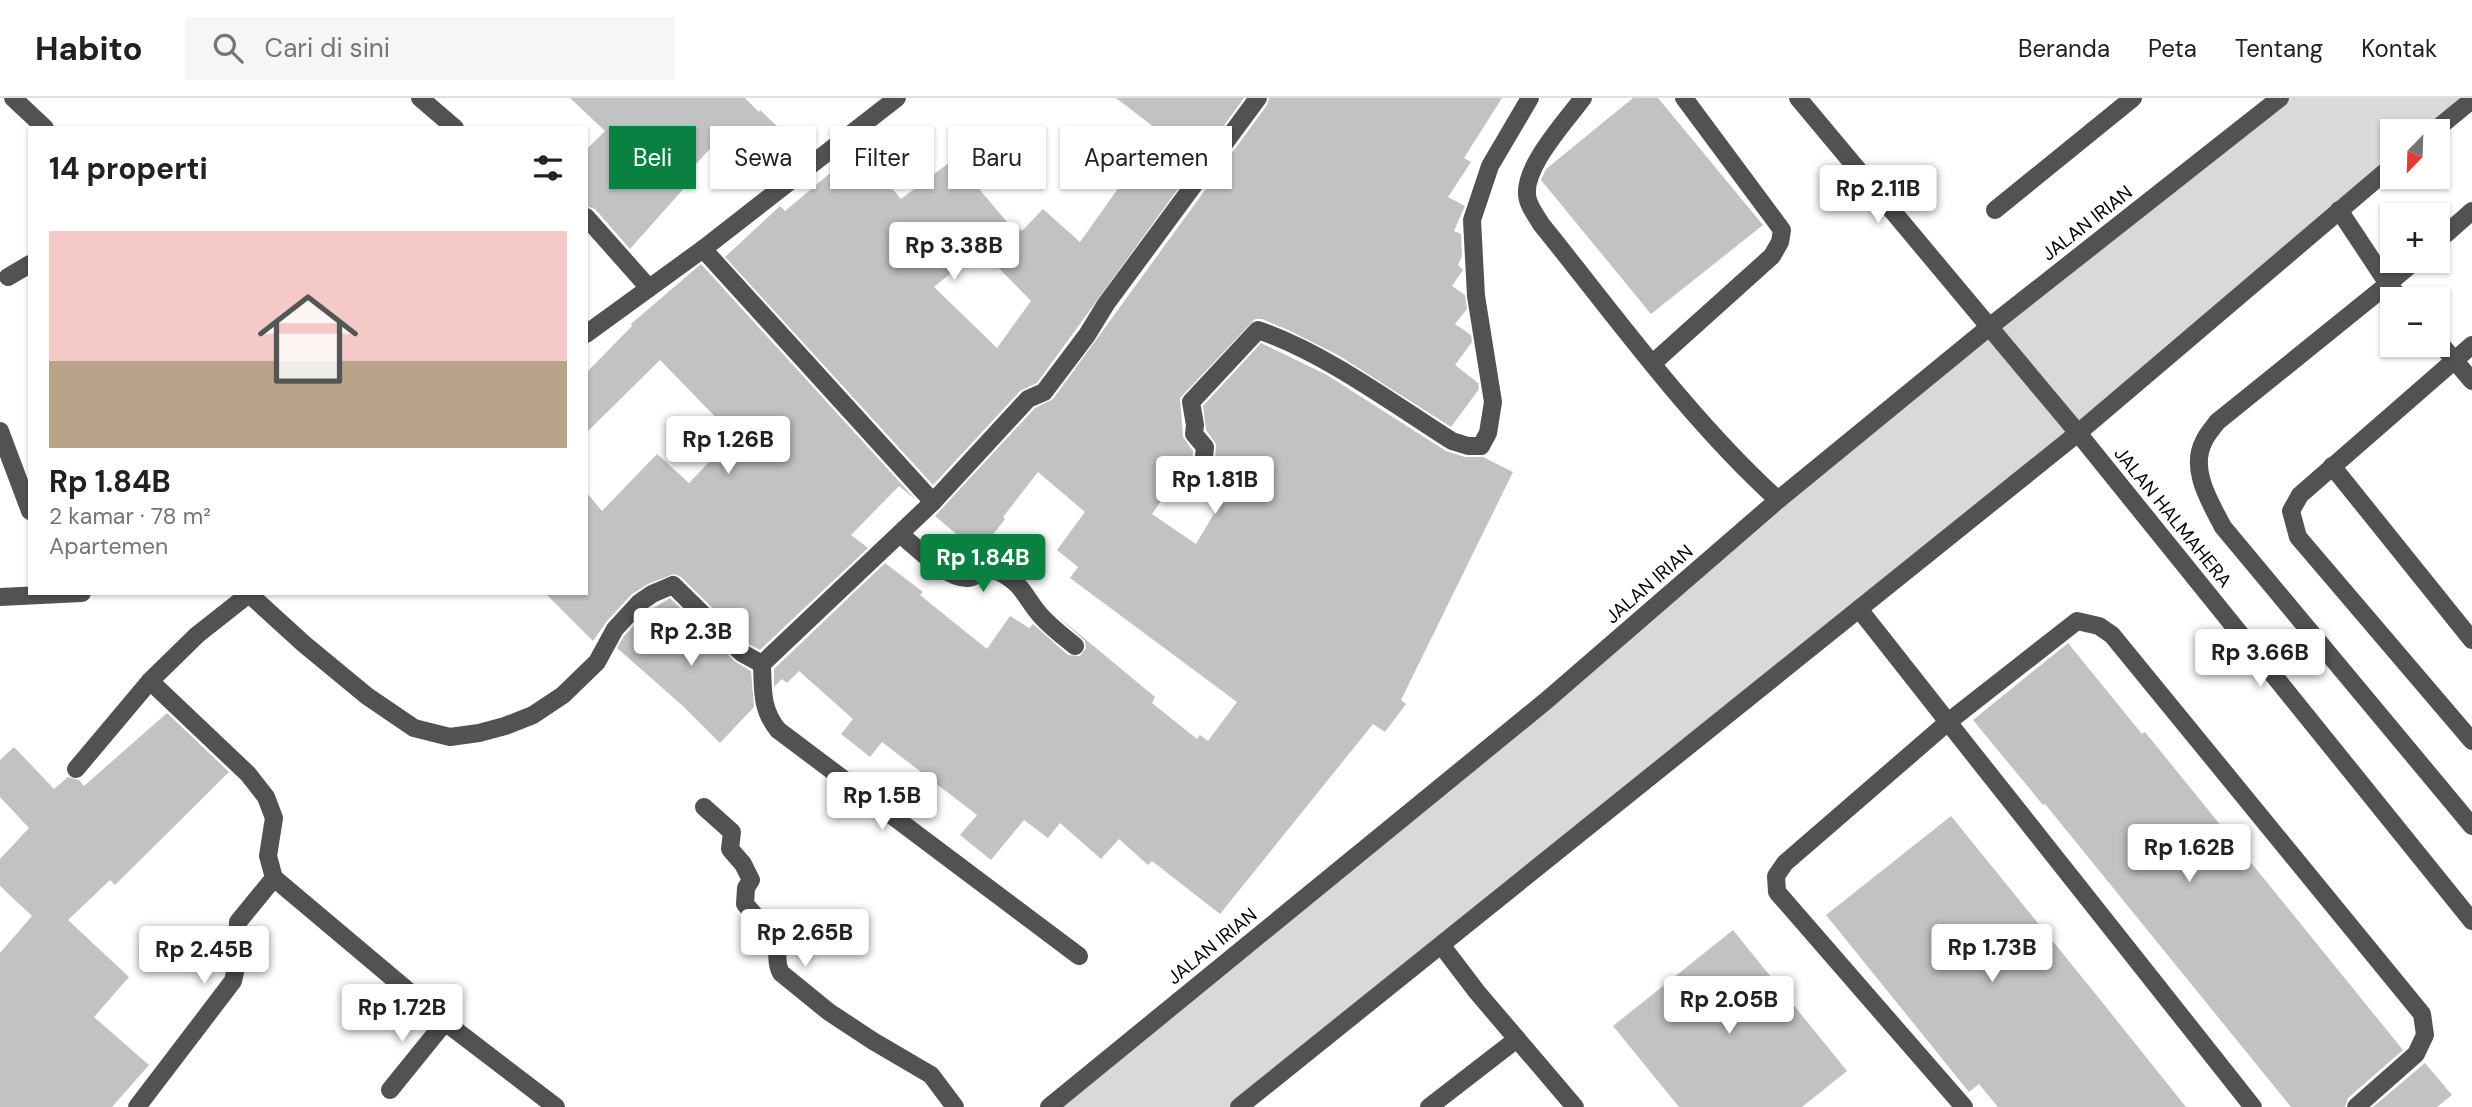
<!DOCTYPE html>
<html lang="id">
<meta charset="utf-8">
<style>
:root{--surface:#fff;--page:#f6f6f6;--text:#202124;--muted:#757577;--line:#e0e0e0;--accent:#0b8043}
body{margin:0;font-family:"DM Sans",sans-serif;background:var(--page);color:var(--text);height:100vh;display:flex;flex-direction:column;font-size:26px;white-space:nowrap}
*{box-sizing:border-box;margin:0}
p{font-size:23px;color:var(--muted)}
.icon{flex:none;width:38px;height:38px;fill:none;stroke:currentColor;stroke-width:2;stroke-linecap:round;stroke-linejoin:round}
.map{position:relative;flex:1;overflow:hidden}
.side{position:absolute;left:28px;top:28px;width:560px;height:469px;display:flex;flex-direction:column;background:var(--surface);border-radius:0px;box-shadow:0 2px 5px #0004}
.side>*{flex:none}
.guide{position:absolute;left:609px;top:28px;width:665px;height:63px;display:flex;gap:14px}
.needle{width:46px;rotate:203deg}
.controls{position:absolute;left:2380px;top:21px;display:grid;gap:14px}
.controls a{display:grid;place-items:center;width:70px;height:70px;border-radius:0px;background:var(--surface);box-shadow:0 2px 5px #0004;font-size:35px}
.price{position:absolute;translate:-50% -60px;padding:0 16px;border-radius:7px;background:#fff;color:#222;font-size:23px;line-height:46px;filter:drop-shadow(0 2px 4px #0008)}
.price::after{content:'';position:absolute;left:50%;top:42px;width:21px;height:16px;margin-left:-10px;background:inherit;clip-path:polygon(0 0,100% 0,50% 100%)}
.price.on{background:var(--accent);color:#fff}
ul{padding:0;list-style:none}
li{display:grid;align-content:center;gap:14px;height:371px;padding:0 21px}
li+li{border-top:2px solid var(--line)}
li span{display:grid;place-items:center;height:217px;border-radius:0px;color:#555}
li>.icon{margin-inline-start:auto}
span .icon{width:126px;height:126px;fill:#fffc;stroke-width:1}
li b{font-size:30px}
h2{display:flex;justify-content:space-between;align-items:center;height:84px;padding:0 21px;font-size:30px}
.pill{padding:0 24px;border-radius:0px;background:var(--surface);box-shadow:0 2px 5px #0004;font-size:24px;line-height:63px}
.pill.on{background:var(--accent);color:#fff}
header{display:flex;align-items:center;gap:42px;box-sizing:border-box;height:98px;padding:0 35px;background:var(--surface);border-bottom:2px solid var(--line)}
header strong{font-size:33px}
nav{display:flex;gap:38px;margin-inline-start:auto;font-size:24px}
.search{width:490px;height:63px;background:var(--page);display:flex;align-items:center;gap:18px;box-sizing:border-box;padding:0 24px;border-radius:0px;color:var(--muted);font-size:26px}
.map>svg:first-child{display:block}
.green{fill:#d9d9d9}
.building{fill:#c2c2c2;fill-rule:evenodd}
.lines{fill:none;stroke-linecap:round;stroke-linejoin:round}
.minor{stroke:#525252;stroke-width:18}
.labels{text-anchor:middle;dominant-baseline:central;stroke-width:7;stroke-linejoin:round;paint-order:stroke}
.street-label{font-size:19px;fill:#000;stroke:#fff}
</style>
<header>
<strong>Habito</strong>
<div class="search"><svg class="icon" aria-label="search" viewBox="0 0 24 24"><circle cx="10" cy="10" r="6"/><path d="M15 15l6 6"/></svg>Cari di sini</div>
<nav><a>Beranda</a><a>Peta</a><a>Tentang</a><a>Kontak</a></nav>
</header>
<div class="map">
<svg width="2472" height="1009" viewBox="0 0 2472 1009">
<rect width="100%" height="100%" fill="#fff"/>
<path class="green" d="M2280,0H2472L2438,33H2392V72L1239,1009H1049Z"/>
<g class="building">
<path d="M570,0H745L759,14L760,12L778,29L749,61L723,37L680,83L686,88L630,151L595,111L586,108V52L605,33Z"/>
<path d="M1116,0H1244L1037,285L1020,293L933,387L725,159L780,108L785,113L859,51L901,101L954,61L1017,136L1021,131L1022,133L1043,111L1080,144L1159,33ZM980,151L1031,203L997,250L934,189Z"/>
<path d="M1269,0H1502L1464,60L1471,64L1448,99L1465,108L1454,133L1461,136L1462,158L1458,167L1463,172L1452,188L1465,197L1467,211L1455,226L1471,237L1472,244L1455,267L1478,285L1479,291L1451,329L1338,257L1288,232L1262,221H1255L1180,300L1183,339L1193,353L1192,368L1195,377L1207,386L1216,383L1220,377V371L1215,365L1216,346L1206,332L1203,308L1261,245L1327,277L1446,353L1465,359H1483L1513,374L1401,602L1406,606L1385,634L1373,626L1220,816L1152,763L1148,767L1119,741L1101,761L1060,725L1048,740L1024,722L991,762L960,737L977,717L882,644L870,659L841,636L853,621L799,573L787,585L782,581L774,589V571L885,465L923,494L920,497L987,551L1010,518L1029,530L1033,526L1068,557L1080,558L1086,550L1085,543L1055,516L1155,599L1152,605L1197,641L1200,637L1208,643L1237,604L1070,480L1078,469L1057,452L1085,414L1038,374L1003,419L1005,421L979,455L935,418L1035,310L1053,301L1267,7ZM1181,375L1225,397L1196,446L1152,416Z"/>
<path d="M1633,0H1658L1763,127L1651,216L1541,82L1546,71Z"/>
<path d="M701,166L916,402L899,388L851,437L868,450L760,552L749,546L681,479L674,476L648,486L632,496L607,523L593,543L545,495H586V394L602,413L657,356L689,385L734,338L660,262L586,335V275L632,228L631,226Z"/>
<path d="M670,500L734,563L751,573L754,609L720,645L684,609L617,550L624,538L647,514Z"/>
<path d="M2068,545L2142,636L2145,634L2403,952L2348,1000L2345,1009H2291L2045,706L2043,707L1973,622Z"/>
<path d="M167,615L229,674L115,787L110,782L68,822L129,879L94,919L149,967L112,1009H0V855L32,818L0,788V761L29,730L0,699V662L14,649L54,691L68,679L79,682L84,688Z"/>
<path d="M1951,718L2094,894L2186,1009H1998L1979,986L1969,994L1826,817Z"/>
<path d="M1733,832L1847,973L1802,1009H1679L1613,928Z"/>
<path d="M2425,965L2452,997L2437,1009H2373Z"/>
</g>
<g class="lines">
<g class="minor">
<path d="M13,0L45,30"/>
<path d="M420,0L455,30"/>
<path d="M1583,0C1566,23 1519,73 1528,102C1530,110 1537,119 1541,126C1617,220 1689,321 1778,402"/>
<path d="M1798,0L2078,335L2472,823"/>
<path d="M2434,33L2472,2"/>
<path d="M1995,112L2133,0"/>
<path d="M2339,112L2388,186L2217,324C2213,330 2207,336 2204,343C2189,371 2210,404 2223,429L2472,728"/>
<path d="M586,119L649,190"/>
<path d="M2438,143L2472,113"/>
<path d="M703,151L933,404"/>
<path d="M8,179L30,166"/>
<path d="M2401,201L2388,186L2415,163"/>
<path d="M586,236L703,151L897,0"/>
<path d="M2438,243L2472,283"/>
<path d="M2472,247L2300,397L2291,413L2298,439L2472,643"/>
<path d="M1653,265L1772,158L1780,144L1782,132L1684,0"/>
<path d="M0,333L30,413"/>
<path d="M2332,368L2472,542"/>
<path d="M1209,375L1203,369L1205,349L1194,336L1195,327L1191,304L1258,232C1325,255 1392,305 1452,343L1468,348H1481L1488,335L1493,304L1476,198L1472,122L1490,68L1530,0"/>
<path d="M900,436C916,449 947,481 967,480C978,480 984,467 997,473C1024,485 1025,501 1042,519C1052,530 1064,539 1075,548"/>
<path d="M248,495L304,546L367,598L414,630L450,639L479,635L505,628L533,617L563,597L597,564L615,531L639,505L652,496L673,487L742,555L762,566L933,404L1028,301L1044,294L1087,237L1106,206L1258,0"/>
<path d="M0,499L82,495"/>
<path d="M1859,511L1948,624L1785,765L1776,778L1777,794L1964,1009"/>
<path d="M762,566C763,592 761,611 778,632L1079,858"/>
<path d="M150,583L248,676L266,699L274,720L268,758L274,780L445,924L556,1009"/>
<path d="M76,671L150,583L197,537L249,496"/>
<path d="M704,709L732,734L730,751L743,766L751,782L746,790L745,806C756,819 774,836 777,853C778,862 776,866 781,875L829,914L873,943L931,977L955,1009"/>
<path d="M1442,848L1477,894L1575,1009"/>
<path d="M390,992L445,924"/>
<path d="M137,1009L233,883L236,870L238,824L274,780"/>
<path d="M1049,1009L1547,602L1778,402L1988,230L2280,0"/>
<path d="M1239,1009L2078,335L2392,68"/>
<path d="M1429,1009L1517,941"/>
<path d="M2253,1009L1948,624L2077,523L2099,528L2112,537L2422,916L2425,937L2416,956L2356,1009"/>
</g>
</g>
<g class="labels">
<g class="street-label">
<text transform="translate(2087 125) rotate(-38)">JALAN IRIAN</text>
<text transform="translate(2173 419) rotate(51)">JALAN HALMAHERA</text>
<text transform="translate(1649 486) rotate(-41)">JALAN IRIAN</text>
<text transform="translate(1212 848) rotate(-39)">JALAN IRIAN</text>
</g>
</g>
</svg>
<div class="controls">
<a><svg class="needle" viewBox="-14 -14 28 28"><path d="M0-13l5 13h-10z" fill="#e53935"/><path d="M0 13l5-13h-10z" fill="#757577"/></svg></a>
<a>+</a>
<a>−</a>
</div>
<b class="price" style="left:1878px;top:127px">Rp 2.11B</b>
<b class="price" style="left:954px;top:184px">Rp 3.38B</b>
<b class="price" style="left:728px;top:378px">Rp 1.26B</b>
<b class="price" style="left:1215px;top:418px">Rp 1.81B</b>
<b class="price on" style="left:983px;top:496px">Rp 1.84B</b>
<b class="price" style="left:691px;top:570px">Rp 2.3B</b>
<b class="price" style="left:2260px;top:591px">Rp 3.66B</b>
<b class="price" style="left:882px;top:734px">Rp 1.5B</b>
<b class="price" style="left:2189px;top:786px">Rp 1.62B</b>
<b class="price" style="left:805px;top:871px">Rp 2.65B</b>
<b class="price" style="left:1992px;top:886px">Rp 1.73B</b>
<b class="price" style="left:204px;top:888px">Rp 2.45B</b>
<b class="price" style="left:1729px;top:938px">Rp 2.05B</b>
<b class="price" style="left:402px;top:946px">Rp 1.72B</b>
<div class="guide">
<a class="pill on">Beli</a>
<a class="pill">Sewa</a>
<a class="pill">Filter</a>
<a class="pill">Baru</a>
<a class="pill">Apartemen</a>
</div>
<section class="side">
<h2>14 properti<svg class="icon" aria-label="filters" viewBox="0 0 24 24"><path d="M4 7h16M4 17h16"/><circle cx="9" cy="7" r="2"/><circle cx="15" cy="17" r="2"/></svg></h2>
<ul>
<li><span style="background:linear-gradient(#f6c9c9 60%,#b9a48a 0)"><svg class="icon" aria-label="home" viewBox="0 0 24 24"><path d="M3 11l9-7 9 7M6 9v11h12V9"/></svg></span><div><b>Rp 1.84B</b><p>2 kamar · 78 m²</p><p>Apartemen</p></div></li>
</ul>
</section>
</div>
